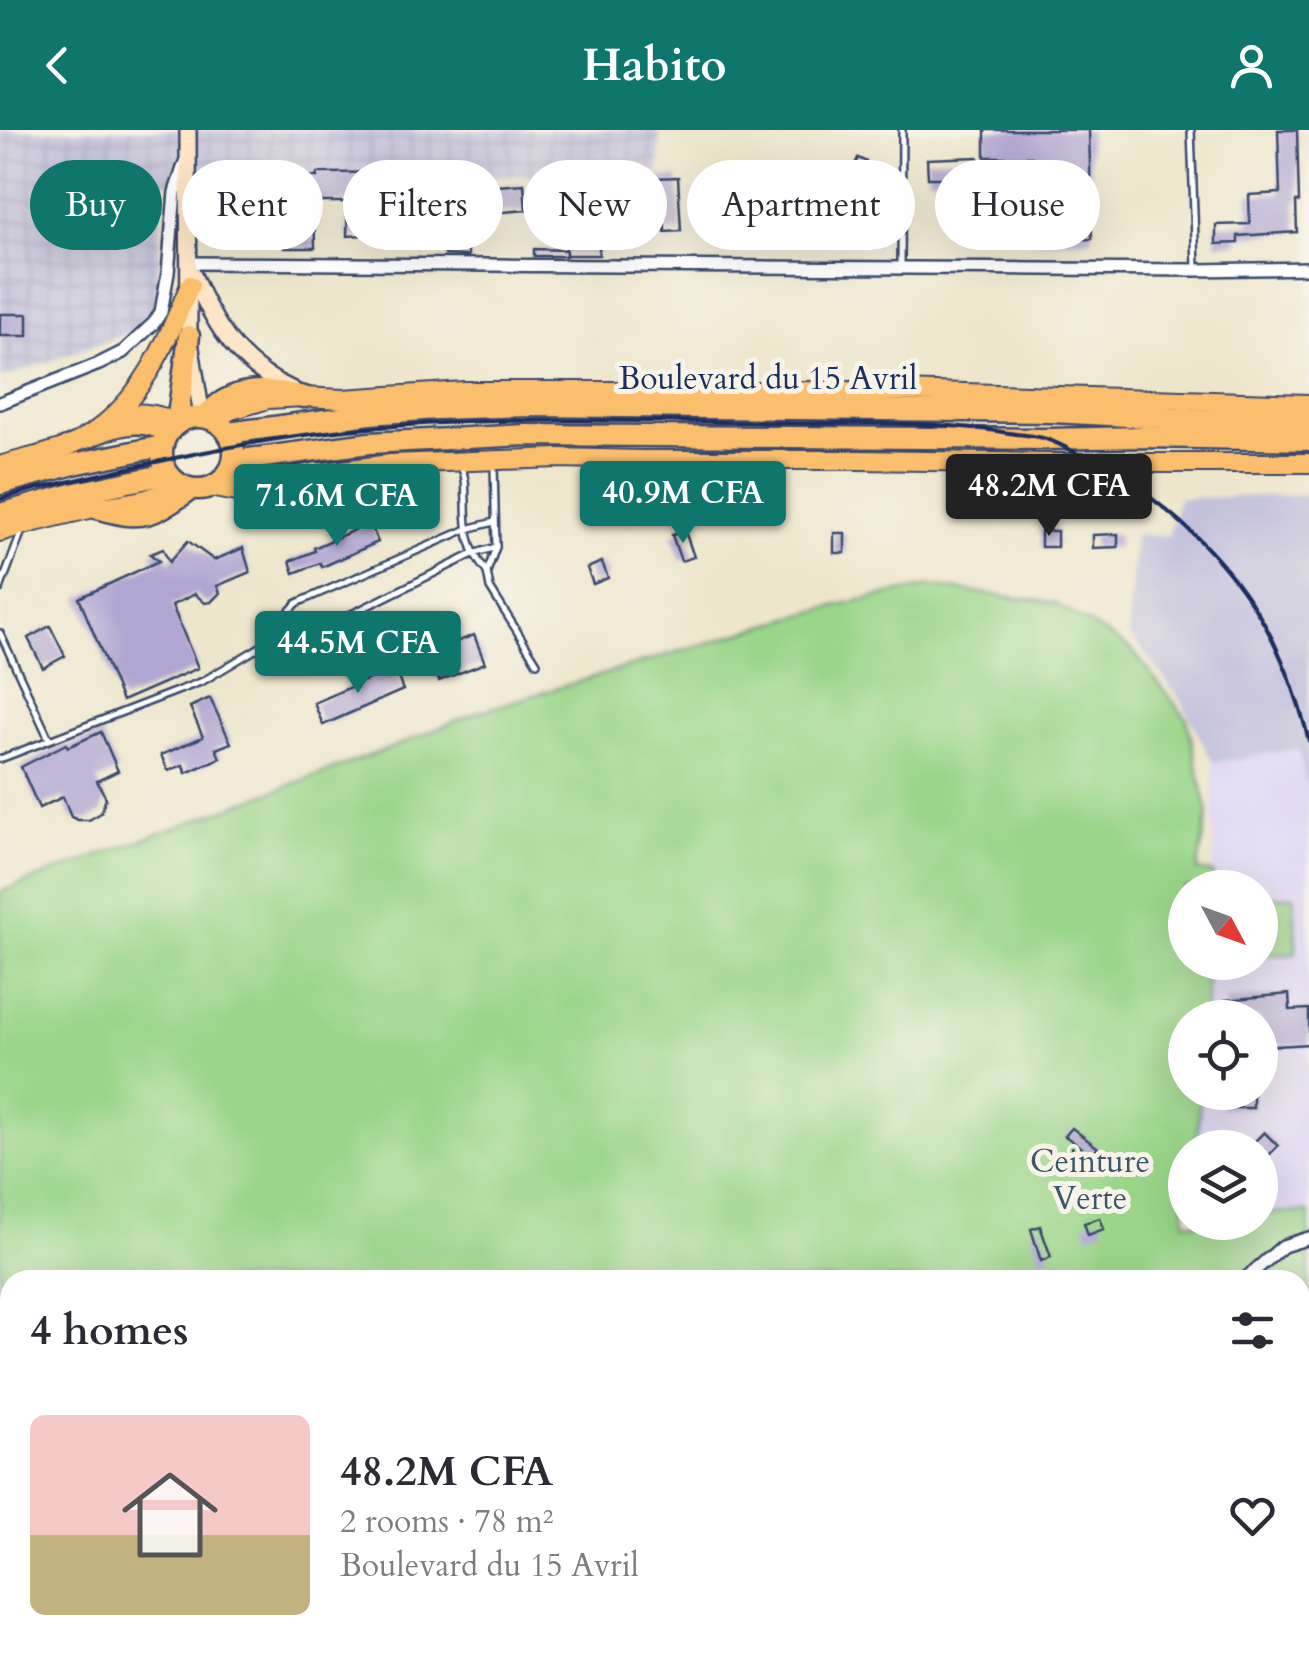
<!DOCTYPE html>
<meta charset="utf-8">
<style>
:root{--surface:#fff;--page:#f7f7f7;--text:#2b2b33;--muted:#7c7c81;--line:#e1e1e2;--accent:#0f766e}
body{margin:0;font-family:Cardo,serif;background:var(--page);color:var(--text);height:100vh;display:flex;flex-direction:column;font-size:38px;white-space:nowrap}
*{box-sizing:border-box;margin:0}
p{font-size:32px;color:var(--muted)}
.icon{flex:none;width:55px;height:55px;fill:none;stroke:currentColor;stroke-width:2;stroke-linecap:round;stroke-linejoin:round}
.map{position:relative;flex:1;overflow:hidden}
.sheet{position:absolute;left:0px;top:1140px;width:1310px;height:392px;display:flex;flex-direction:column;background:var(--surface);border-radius:30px 30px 0 0;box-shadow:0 10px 40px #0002}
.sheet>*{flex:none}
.hud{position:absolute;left:30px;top:30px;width:1250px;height:90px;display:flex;gap:20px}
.needle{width:65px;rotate:131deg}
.controls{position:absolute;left:1168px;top:740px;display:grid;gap:20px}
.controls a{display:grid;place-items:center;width:110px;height:110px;border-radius:50%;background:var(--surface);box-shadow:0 10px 40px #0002;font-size:50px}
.price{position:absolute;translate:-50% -85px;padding:0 22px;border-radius:10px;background:var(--accent);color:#fff;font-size:32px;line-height:65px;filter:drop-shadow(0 2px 5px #0008)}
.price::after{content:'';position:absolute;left:50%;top:60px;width:30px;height:22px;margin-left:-15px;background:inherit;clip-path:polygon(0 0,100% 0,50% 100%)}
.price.current{background:#222;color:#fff}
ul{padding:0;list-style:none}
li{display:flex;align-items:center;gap:30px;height:250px;padding:0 30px}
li+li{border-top:2px solid var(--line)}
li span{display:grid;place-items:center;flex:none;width:280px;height:200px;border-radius:15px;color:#555}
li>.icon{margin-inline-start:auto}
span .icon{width:120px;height:120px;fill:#fffc;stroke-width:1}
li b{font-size:42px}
h2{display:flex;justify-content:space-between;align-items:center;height:120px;padding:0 30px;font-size:42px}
.tag{padding:0 35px;border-radius:45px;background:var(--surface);box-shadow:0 10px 40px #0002;font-size:35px;line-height:90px}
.tag.current{background:var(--accent);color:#fff}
header{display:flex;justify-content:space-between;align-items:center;height:130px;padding:0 30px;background:var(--accent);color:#fff;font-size:45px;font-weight:700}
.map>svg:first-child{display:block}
.built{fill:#dfd5f5}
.industrial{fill:url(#industrial-grid)}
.railway{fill:#c3c1db}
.green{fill:#9ad589;stroke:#5a8274;stroke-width:2.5;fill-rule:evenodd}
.building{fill:#b1a5d1}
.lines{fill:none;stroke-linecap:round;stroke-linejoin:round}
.lane-casing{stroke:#3b4a6e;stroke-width:10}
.street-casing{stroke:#3b4a6e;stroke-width:16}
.secondary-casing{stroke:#3b4a6e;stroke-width:20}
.primary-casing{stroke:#3b4a6e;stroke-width:22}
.highway-casing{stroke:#3b4a6e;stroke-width:25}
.path{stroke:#3b4a6e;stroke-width:2.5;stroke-dasharray:8 8;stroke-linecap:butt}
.lane{stroke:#fff;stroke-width:5}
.street{stroke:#fff;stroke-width:11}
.secondary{stroke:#fde5c5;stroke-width:15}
.primary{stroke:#fabe6d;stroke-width:18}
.highway{stroke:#fabe6d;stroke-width:20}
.rail{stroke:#1b2f5e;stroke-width:4}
.labels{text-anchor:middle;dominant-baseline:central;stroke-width:10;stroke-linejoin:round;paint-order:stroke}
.street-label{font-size:32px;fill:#1b2f5e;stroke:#f7f3e8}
.park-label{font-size:32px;fill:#3b5869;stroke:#f7f3e8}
</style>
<header><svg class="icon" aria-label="back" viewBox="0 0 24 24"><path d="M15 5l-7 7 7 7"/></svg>Habito<svg class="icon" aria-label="person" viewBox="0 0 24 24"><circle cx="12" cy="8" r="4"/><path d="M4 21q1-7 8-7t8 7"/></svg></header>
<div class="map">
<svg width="1309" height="1532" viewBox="0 0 1309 1532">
<defs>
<pattern id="industrial-grid" width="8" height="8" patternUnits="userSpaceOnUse" patternTransform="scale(2.5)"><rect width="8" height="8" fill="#c3c1db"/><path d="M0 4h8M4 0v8" fill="none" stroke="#a7a6be"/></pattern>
</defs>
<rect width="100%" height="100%" fill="#f7f3e8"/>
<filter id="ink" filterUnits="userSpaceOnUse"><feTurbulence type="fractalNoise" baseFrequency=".01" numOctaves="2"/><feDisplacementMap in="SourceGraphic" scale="20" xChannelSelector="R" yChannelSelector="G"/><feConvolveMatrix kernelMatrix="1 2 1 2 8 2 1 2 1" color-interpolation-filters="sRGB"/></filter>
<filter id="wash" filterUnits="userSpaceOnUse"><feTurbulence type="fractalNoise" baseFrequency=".0048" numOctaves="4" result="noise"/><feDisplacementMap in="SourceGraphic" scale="40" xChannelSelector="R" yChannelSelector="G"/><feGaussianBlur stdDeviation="2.25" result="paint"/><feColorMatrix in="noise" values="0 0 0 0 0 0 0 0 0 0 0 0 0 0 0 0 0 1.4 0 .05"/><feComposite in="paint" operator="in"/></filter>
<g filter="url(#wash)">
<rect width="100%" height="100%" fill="#eee6cc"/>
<path class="built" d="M1298,617L1309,662V1082L1260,1083V1018H1197L1200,963L1260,962V888L1205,887L1208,833L1260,832V758L1213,757V633Z"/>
<path class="industrial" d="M0,0H659V42L161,53L158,192L0,249Z"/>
<path class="railway" d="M1309,365V662L1298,618L1213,633L1182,572L1142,519L1128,505L1135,404L1168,406L1179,368Z"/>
<g class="green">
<path d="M930,456L1054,473L1131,519L1187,589L1208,684L1197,740L1213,743V757L1185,758V832L1208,833L1205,887L1185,888V962L1200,963L1197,1017L1185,1018V1092H1260V1083L1309,1082V1532H0V762L396,616L478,582L790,488L842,474ZM10,1150H1300V1522H10Z"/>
<path d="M1294,766L1296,824L1261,825L1260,767Z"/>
</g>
<g id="blocks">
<g class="building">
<path d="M985,0H1089L1092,109L1035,111L1032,27H985Z"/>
<path d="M1278,0H1297L1299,72H1296L1297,102L1238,106V113L1216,114V95L1250,94L1249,65L1280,63Z"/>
<path d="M978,27L980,59H949V48H928L927,29Z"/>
<path d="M858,28L880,38L862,77L840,67Z"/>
<path d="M567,40L618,42V63L599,64V125H566Z"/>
<path d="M442,42V45L468,44V58L524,54L526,80L468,85V126L445,125V71H366L365,105L347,106L348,72H314L315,118H284L283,61H274V46L317,47V43Z"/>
<path d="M239,47H253L252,63H239Z"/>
<path d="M678,47L681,101L665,102L664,65L656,66L655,48Z"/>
<path d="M814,70L834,86L815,110L796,95Z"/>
<path d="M241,78L243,94L231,95L229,80Z"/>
<path d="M534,119L566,120V126H534Z"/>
<rect x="0" y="184" width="28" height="22"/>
<path d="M398,373L401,378L405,375L410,386L394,393L386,378Z"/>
<path d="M370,393L378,412L322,437L320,433L294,443L290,431L315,421L314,418Z"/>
<path d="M685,401L694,427L681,431L672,405Z"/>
<rect x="1041" y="401" width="16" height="16"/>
<rect x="834" y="403" width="11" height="20"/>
<path d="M1118,404V417L1093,418V405Z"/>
<path d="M188,411L214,430L243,418L250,442L217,456L220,463L211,472L205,473L195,464L172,475L198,538L122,571L79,468L159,431L150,424L163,419L169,432Z"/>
<path d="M602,432L608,448L593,454L587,438Z"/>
<path d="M50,496L65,526L43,538L28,508Z"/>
<path d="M474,505L485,533L439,551L428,523Z"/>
<path d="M394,538L403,560L323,595L314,573Z"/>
<path d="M210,568L231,613L216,619L220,628L186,643L183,635L168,641L161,625L203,607L190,577Z"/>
<path d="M101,602L118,641L97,651L106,668L101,683L89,690H78L71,687L63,667L39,678L21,637L66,614L68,617Z"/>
<path d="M1289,864L1290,880L1309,879V914L1260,917V888H1229L1225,870Z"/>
<rect x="1221" y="962" width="32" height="16"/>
<path d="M1072,998L1098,1018L1092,1025L1065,1006Z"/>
<path d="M1264,1002L1278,1016L1260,1034V1018H1248Z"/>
<path d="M1100,1088L1104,1099L1088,1105L1084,1093Z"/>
<path d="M1040,1096L1051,1127L1041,1131L1031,1099Z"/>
</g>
</g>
</g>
<g filter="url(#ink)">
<use href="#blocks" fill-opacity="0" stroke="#3b4a6e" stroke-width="2.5"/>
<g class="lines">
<g class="lane-casing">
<g id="lane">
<path d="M1191,0L1196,137"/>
<path d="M901,137L902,0"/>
<path d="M494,336L496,417L487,442L490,458L537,533"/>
<path d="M461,337C467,349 465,358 466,371C466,399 468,421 487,442"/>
<path d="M0,459L22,401"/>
<path d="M0,503L49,609"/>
<path d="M275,508L286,485L297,473L467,399L494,392"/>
<path d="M0,629L203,551L275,508L302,507L317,501L473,424L496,417"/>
</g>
</g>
<g class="street-casing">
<g id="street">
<path d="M190,133L1196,140L1309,138"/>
<path d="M0,273L99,234L123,222L154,193L161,182L168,143L175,62L185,32"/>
<path d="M1244,1150L1283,1116L1309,1108"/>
<path d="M1300,1433L1309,1429"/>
<path d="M1038,1522L1041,1532"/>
<path d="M1129,1532L1143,1522"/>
</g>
</g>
<g class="secondary-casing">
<g id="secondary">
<path d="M188,0L189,206L200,274L205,287"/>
<path d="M193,145C215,197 239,236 293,260"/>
</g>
</g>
<g class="primary-casing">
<g id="primary">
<path d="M113,289C134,281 157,281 176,294"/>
<path d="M214,290L231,280L268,269L304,267L343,269L464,261H903L1309,274"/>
<path d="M0,336C28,327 63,322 88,306C143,271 166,212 190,155"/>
<path d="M209,357L258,366L274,364L317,343L391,334L558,328L643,330H858L1059,333H1309"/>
<path d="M0,402C31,392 63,385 94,378C125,372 152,374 178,353"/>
</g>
</g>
<g class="highway-casing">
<g id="highway">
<circle cx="198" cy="323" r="36"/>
<path d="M205,287C232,255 266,258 304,267"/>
<path d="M177,293L189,206"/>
<path d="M228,303L370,284L437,279L532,276L1052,282L1184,289L1309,291"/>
<path d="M86,308C112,296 142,285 168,303"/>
<path d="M234,331L369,313L526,305L1046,309L1144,307L1309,310"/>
<path d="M227,344C256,361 285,349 317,343"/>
<path d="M0,354L74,334L162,316"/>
<path d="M97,378C143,392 153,386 191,359"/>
<path d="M0,384L76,363L167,344"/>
</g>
</g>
<path class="path" d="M680,1532L696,1522"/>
<use href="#lane" class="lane"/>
<use href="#street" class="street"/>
<use href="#secondary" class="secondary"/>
<use href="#primary" class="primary"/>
<use href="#highway" class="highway"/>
<path class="rail" d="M0,369L31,360C122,340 213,317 306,305C464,284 623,291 782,293C858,294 934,290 1009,303C1021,305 1034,305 1046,309C1055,312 1065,317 1074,322C1147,355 1217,416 1259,485C1282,523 1298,568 1309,611"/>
</g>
</g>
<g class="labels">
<g class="street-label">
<text x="768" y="249">Boulevard du 15 Avril</text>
</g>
<g class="park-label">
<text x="1090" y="1032">Ceinture<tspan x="1090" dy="37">Verte</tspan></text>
</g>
</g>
</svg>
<div class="controls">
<a><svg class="needle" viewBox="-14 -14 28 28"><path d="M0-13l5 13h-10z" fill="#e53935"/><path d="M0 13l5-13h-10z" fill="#7c7c81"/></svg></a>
<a><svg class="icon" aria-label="locate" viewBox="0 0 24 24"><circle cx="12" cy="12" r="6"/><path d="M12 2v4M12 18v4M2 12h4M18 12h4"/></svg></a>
<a><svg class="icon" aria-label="layers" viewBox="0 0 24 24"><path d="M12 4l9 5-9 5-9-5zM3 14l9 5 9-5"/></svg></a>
</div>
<b class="price current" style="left:1049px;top:409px">48.2M CFA</b>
<b class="price" style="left:683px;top:416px">40.9M CFA</b>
<b class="price" style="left:337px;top:419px">71.6M CFA</b>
<b class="price" style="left:358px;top:566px">44.5M CFA</b>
<div class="hud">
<a class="tag current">Buy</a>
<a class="tag">Rent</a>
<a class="tag">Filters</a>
<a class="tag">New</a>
<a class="tag">Apartment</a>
<a class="tag">House</a>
</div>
<section class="sheet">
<h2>4 homes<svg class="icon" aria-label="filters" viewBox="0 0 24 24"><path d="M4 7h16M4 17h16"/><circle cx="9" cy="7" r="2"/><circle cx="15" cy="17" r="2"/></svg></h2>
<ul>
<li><span style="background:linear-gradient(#f6c9c9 60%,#c2b280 0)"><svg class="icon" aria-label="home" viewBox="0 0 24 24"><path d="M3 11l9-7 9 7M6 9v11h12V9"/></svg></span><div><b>48.2M CFA</b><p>2 rooms · 78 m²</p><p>Boulevard du 15 Avril</p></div><svg class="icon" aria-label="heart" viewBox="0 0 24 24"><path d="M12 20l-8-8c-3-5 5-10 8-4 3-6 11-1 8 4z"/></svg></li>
</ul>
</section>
</div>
